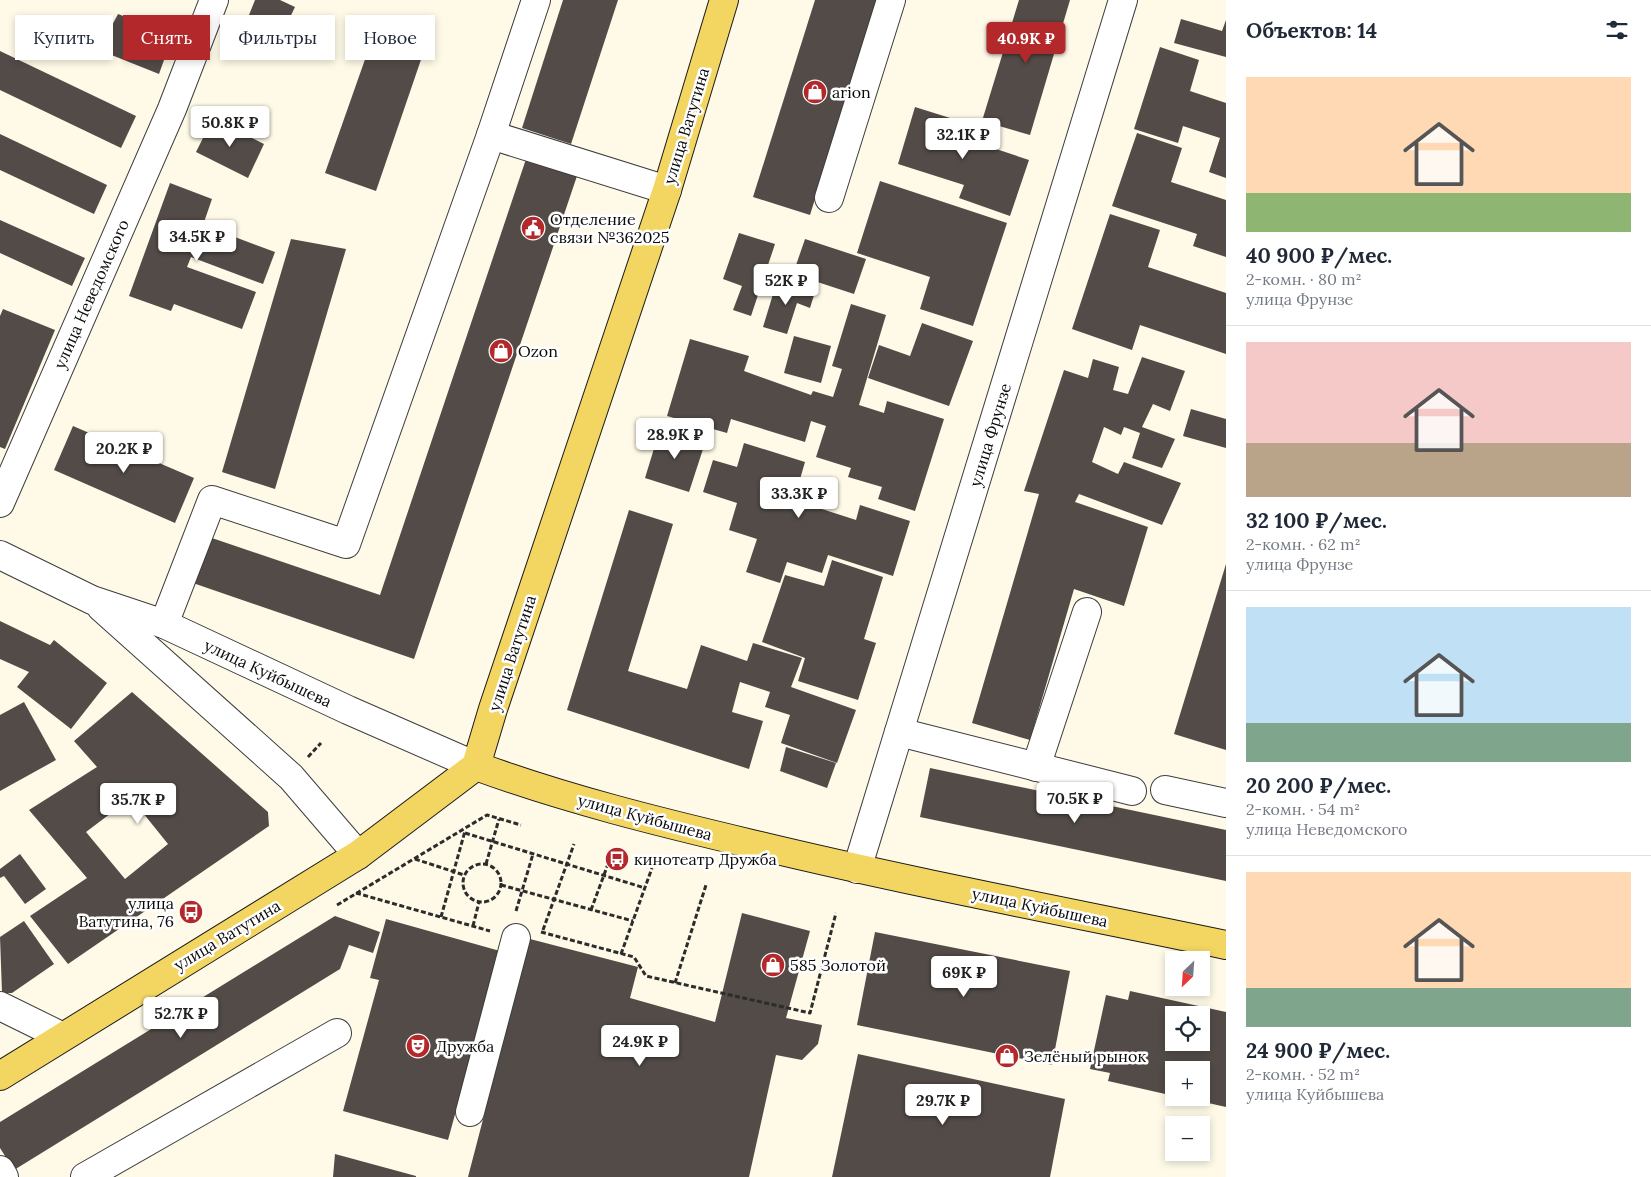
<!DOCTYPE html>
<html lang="ru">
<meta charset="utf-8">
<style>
:root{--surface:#fff;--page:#f6f6f7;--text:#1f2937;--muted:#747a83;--line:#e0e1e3;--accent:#b3282b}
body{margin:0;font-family:Lora,serif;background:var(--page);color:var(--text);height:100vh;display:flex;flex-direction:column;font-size:19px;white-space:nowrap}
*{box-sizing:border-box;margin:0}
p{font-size:16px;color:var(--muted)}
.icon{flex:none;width:28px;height:28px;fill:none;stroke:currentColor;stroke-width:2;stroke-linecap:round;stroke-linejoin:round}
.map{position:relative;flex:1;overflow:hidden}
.side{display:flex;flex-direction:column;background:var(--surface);width:425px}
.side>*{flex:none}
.hud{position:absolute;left:15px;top:15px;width:475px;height:45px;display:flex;gap:10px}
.needle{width:32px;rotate:205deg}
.buttons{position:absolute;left:1165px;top:951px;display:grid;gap:10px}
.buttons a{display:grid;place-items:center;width:45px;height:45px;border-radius:0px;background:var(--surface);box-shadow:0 2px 8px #0003;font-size:25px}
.price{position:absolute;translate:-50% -42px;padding:0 11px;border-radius:5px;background:#fff;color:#222;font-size:16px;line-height:32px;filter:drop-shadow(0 1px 2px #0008)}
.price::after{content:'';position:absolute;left:50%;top:30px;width:15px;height:11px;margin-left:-8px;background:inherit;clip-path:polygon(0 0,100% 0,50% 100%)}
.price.on{background:var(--accent);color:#fff}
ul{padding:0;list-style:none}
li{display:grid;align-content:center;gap:10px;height:265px;padding:0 20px}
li+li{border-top:1px solid var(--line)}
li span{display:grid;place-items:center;height:155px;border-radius:0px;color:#555}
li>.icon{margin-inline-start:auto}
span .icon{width:90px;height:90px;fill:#fffc;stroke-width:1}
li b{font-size:21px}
h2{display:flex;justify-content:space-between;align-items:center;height:60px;padding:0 20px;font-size:21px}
.tag{padding:0 18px;border-radius:0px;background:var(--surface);box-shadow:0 2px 8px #0003;font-size:18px;line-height:45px}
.tag.on{background:var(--accent);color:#fff}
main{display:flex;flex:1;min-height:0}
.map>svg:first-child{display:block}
.building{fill:#524b47;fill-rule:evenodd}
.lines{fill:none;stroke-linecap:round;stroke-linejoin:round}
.minor-casing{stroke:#3d3d3d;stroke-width:30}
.major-casing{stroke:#1b1b1b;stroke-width:30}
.path{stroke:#2c2c2c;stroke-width:3;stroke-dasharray:5 2.5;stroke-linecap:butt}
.minor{stroke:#fff;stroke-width:28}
.major{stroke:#f3d562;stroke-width:28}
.labels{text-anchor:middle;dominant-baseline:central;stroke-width:5;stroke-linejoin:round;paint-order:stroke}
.poi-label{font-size:16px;fill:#0a0a0a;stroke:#fff;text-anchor:start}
.street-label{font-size:16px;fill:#0a0a0a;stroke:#fff}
</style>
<main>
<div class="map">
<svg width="1226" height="1177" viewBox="0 0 1226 1177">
<rect width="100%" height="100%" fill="#fefae7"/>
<g class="building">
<path d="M255,0H280L295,7L284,30L249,15Z"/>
<path d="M563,0H618L571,144L522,128Z"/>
<path d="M815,0H877L810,215L753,197Z"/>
<path d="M1019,0H1070L1030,135L982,121Z"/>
<path d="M118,14L173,35L159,74L99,50Z"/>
<path d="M1181,19L1222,31L1226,20V57L1174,43Z"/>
<path d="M375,31L425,48L376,191L325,173Z"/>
<path d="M1160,47L1199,60L1190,91L1226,103V178L1209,172L1220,138L1183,126L1178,143L1134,129Z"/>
<path d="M0,51L136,116L121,148L0,90Z"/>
<path d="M915,107L982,128L978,143L1029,160L1010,216L959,198L964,185L898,164Z"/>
<path d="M213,118L264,144L248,178L196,152Z"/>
<path d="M1137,133L1182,148L1171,182L1226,200V257L1193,246L1197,234L1112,206Z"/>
<path d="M0,134L107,185L94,214L0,170Z"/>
<path d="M526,159L577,176L414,659L190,582L206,536L380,595Z"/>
<path d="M880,181L1007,223L973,326L920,309L930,277L857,253Z"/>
<path d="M170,183L212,199L203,225L275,252L263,284L191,257L187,267L256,292L242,329L174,304L171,311L129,296Z"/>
<path d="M1110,214L1160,230L1148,267L1226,293V354L1140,325L1132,350L1072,329Z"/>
<path d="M0,220L85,258L72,286L0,253Z"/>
<path d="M739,233L775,244L751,316L733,310L742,286L723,279Z"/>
<path d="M291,239L346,249L275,489L222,472Z"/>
<path d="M805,239L866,259L854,294L793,274Z"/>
<path d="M777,281L815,292L810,308L797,303L787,334L763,327Z"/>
<path d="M851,304L886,315L859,405L884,413L887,401L944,419L915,511L878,499L882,487L848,477L851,468L816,457L826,426L811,421L805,442L731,419L727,433L667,416L690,339L749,356L744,371L811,395L813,391L833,397L842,369L832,366Z"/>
<path d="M3,309L55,330L5,449L0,447V316Z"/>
<path d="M922,323L973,341L949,406L868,378L879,345L910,356Z"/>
<path d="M794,336L831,346L821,383L784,373Z"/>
<path d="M1142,357L1185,371L1170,411L1153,404L1142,427L1175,439L1162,468L1132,458L1140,433L1124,427L1121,435L1104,427L1092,462L1118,474L1124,462L1181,483L1162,525L1079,494L1075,502L1148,527L1124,606L1074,589L1030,740L972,723L1039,494L1024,491L1064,370L1088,378L1093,359L1119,367L1113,390L1128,394Z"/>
<path d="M1191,409L1226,419V448L1183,436Z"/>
<path d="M73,426L194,478L175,523L54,470Z"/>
<path d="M660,429L705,443L689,492L645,478Z"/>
<path d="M744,443L805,462L794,500L856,520L860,505L910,521L893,576L828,555L822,573L787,562L780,583L746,572L757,539L729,530L737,503L703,492L713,460L737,467Z"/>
<path d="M629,510L673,524L628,671L687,689L701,645L747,661L753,643L802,658L791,687L856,710L837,763L781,743L790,715L765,707L770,692L740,682L732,712L763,721L749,769L567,710Z"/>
<path d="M832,560L883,577L864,639L876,643L858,700L798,681L805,658L762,642L785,575L824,586Z"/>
<path d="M1226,564V750L1174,734Z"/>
<path d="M0,621L50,645L54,640L107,683L71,729L17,687L29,672L0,659Z"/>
<path d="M132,692L268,812L269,826L68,964L30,916L87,878L29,810L97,767L74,741ZM131,798L168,844L125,879L86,832Z"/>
<path d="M24,702L56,760L0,791V715Z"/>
<path d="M786,747L836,763L827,788L780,771Z"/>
<path d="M930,768L1226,830V881L920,817Z"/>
<path d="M20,854L46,889L25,904L4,876L0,878V869Z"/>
<path d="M742,913L810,931L786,1018L822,1025L818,1044L802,1060L776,1055L749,1177H468L530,939L638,967L630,998L715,1022Z"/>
<path d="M335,916L380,932L373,953L349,945L340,969L14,1170L0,1148V1122Z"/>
<path d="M386,919L500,951L448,1140L343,1111L379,980L370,978Z"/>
<path d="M24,921L54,964L12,993H2L0,937Z"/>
<path d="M875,932L1070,971L1052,1065L857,1025Z"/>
<path d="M1130,991L1226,1012V1107L1186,1098H1201V1070H1174V1096L1108,1081L1110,1073L1090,1069L1106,995L1128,1000ZM1174,1015H1201V1042H1174Z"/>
<path d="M858,1054L1065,1099L1050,1177H832Z"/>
<path d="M335,1154L416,1176V1177H333Z"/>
</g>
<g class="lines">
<g class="minor-casing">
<g id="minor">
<path d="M491,135L667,190"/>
<path d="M829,198L891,0"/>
<path d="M0,503L172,109L214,0"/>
<path d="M0,555L92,600L164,624L348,710L476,766"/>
<path d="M101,607L291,777L358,855"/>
<path d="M164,624L212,500L346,544L491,135L536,0"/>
<path d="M899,732L1132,791"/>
<path d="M1036,767L1087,612"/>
<path d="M1165,790L1226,803"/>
<path d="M857,869L1123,0"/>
<path d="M0,1006L61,1036"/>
<path d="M470,1112L516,938"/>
<path d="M0,1170L4,1177"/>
<path d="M85,1177L337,1033"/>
</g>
</g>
<g class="major-casing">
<g id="major">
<path d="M476,766C566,799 659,822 752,844C909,882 1068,912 1226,945"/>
<path d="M0,1076L358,855L476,766L493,709L667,190L724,0"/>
</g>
</g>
<g class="path">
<path d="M308,757L321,743"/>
<path d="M465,833L645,888"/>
<path d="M415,859L464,875"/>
<circle cx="482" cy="883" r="19"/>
<path d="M486,864L499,819"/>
<path d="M501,885L633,921"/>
<path d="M356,893L490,931"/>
<path d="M337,905L487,815L521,825"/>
<path d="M591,910L611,856"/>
<path d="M516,911L533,854"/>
<path d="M441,917L465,831"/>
<path d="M473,926L479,902"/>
<path d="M543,930L574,844"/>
<path d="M541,932L634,957L646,976L810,1013L836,913"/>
<path d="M621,954L652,868"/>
<path d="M675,983L706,885"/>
</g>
<use href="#minor" class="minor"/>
<use href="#major" class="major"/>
</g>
<defs>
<g id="shop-disc" transform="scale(1.25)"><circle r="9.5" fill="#b3282b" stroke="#fff"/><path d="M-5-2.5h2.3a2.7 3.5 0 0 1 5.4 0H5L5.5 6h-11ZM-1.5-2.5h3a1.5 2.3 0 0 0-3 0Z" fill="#fff"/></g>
<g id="civic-disc" transform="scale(1.25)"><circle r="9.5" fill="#b3282b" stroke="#fff"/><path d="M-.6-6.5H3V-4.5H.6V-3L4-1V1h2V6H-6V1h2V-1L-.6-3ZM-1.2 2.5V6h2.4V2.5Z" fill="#fff"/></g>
<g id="bus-disc" transform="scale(1.25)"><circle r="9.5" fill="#b3282b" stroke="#fff"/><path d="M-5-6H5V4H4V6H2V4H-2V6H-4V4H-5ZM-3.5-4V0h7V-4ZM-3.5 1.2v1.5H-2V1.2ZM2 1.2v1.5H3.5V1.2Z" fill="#fff"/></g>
<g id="theatre-disc" transform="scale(1.25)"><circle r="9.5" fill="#b3282b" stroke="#fff"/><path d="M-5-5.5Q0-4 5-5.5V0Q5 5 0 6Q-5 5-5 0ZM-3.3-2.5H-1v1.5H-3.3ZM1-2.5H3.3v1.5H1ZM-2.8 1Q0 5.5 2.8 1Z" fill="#fff"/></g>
</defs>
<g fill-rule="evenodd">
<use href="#shop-disc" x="815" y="92"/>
<use href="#civic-disc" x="533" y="228"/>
<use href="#shop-disc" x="501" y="351"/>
<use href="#bus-disc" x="617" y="859"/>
<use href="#bus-disc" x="191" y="912"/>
<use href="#shop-disc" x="773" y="965"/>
<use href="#theatre-disc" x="418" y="1046"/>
<use href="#shop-disc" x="1007" y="1056"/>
</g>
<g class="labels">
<g class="poi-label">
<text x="832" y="92">arion</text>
<text x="550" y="219">Отделение<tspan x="550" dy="18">связи №362025</tspan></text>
<text x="518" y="351">Ozon</text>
<text x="634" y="859">кинотеатр Дружба</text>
<text x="174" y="903" text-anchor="end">улица<tspan x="174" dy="18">Ватутина, 76</tspan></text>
<text x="790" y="965">585 Золотой</text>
<text x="436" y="1046">Дружба</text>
<text x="1024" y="1056">Зелёный рынок</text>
</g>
<g class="street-label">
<text transform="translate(686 126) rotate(-73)">улица Ватутина</text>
<text transform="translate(91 294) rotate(-66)">улица Неведомского</text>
<text transform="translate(990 435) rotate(-73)">улица Фрунзе</text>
<text transform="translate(512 653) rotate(-72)">улица Ватутина</text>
<text transform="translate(268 673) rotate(25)">улица Куйбышева</text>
<text transform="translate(645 817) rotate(15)">улица Куйбышева</text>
<text transform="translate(1040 907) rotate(12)">улица Куйбышева</text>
<text transform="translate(227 935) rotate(-31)">улица Ватутина</text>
</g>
</g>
</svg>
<div class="buttons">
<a><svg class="needle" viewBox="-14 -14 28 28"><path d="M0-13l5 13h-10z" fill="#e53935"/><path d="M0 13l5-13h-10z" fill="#747a83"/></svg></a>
<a><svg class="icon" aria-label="locate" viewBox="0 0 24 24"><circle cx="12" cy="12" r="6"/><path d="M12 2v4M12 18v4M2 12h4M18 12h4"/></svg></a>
<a>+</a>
<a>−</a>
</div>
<b class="price on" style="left:1026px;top:64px">40.9K ₽</b>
<b class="price" style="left:230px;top:148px">50.8K ₽</b>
<b class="price" style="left:963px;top:160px">32.1K ₽</b>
<b class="price" style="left:197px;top:262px">34.5K ₽</b>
<b class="price" style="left:786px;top:306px">52K ₽</b>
<b class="price" style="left:675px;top:460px">28.9K ₽</b>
<b class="price" style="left:124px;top:474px">20.2K ₽</b>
<b class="price" style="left:799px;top:519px">33.3K ₽</b>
<b class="price" style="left:1075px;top:824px">70.5K ₽</b>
<b class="price" style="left:138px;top:825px">35.7K ₽</b>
<b class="price" style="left:964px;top:998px">69K ₽</b>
<b class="price" style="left:181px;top:1039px">52.7K ₽</b>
<b class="price" style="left:640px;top:1067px">24.9K ₽</b>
<b class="price" style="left:943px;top:1126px">29.7K ₽</b>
<div class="hud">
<a class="tag">Купить</a>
<a class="tag on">Снять</a>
<a class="tag">Фильтры</a>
<a class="tag">Новое</a>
</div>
</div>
<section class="side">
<h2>Объектов: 14<svg class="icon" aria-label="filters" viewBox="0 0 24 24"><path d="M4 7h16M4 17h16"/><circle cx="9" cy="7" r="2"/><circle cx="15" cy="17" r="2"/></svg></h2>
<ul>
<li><span style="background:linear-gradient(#ffd9b3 75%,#8fb573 0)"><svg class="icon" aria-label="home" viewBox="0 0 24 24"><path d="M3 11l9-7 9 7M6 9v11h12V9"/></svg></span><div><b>40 900 ₽/мес.</b><p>2-комн. · 80 m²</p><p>улица Фрунзе</p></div></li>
<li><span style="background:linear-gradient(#f6c9c9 65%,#b9a48a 0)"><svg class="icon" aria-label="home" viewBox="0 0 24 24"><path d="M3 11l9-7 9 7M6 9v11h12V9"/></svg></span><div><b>32 100 ₽/мес.</b><p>2-комн. · 62 m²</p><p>улица Фрунзе</p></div></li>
<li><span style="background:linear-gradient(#bfe0f5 75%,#7fa58c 0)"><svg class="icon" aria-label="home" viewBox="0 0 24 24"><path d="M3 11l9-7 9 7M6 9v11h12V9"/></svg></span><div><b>20 200 ₽/мес.</b><p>2-комн. · 54 m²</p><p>улица Неведомского</p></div></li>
<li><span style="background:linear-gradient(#ffd9b3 75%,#7fa58c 0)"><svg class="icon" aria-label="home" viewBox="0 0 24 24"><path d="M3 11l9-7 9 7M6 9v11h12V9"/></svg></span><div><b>24 900 ₽/мес.</b><p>2-комн. · 52 m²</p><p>улица Куйбышева</p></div></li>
</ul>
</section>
</main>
